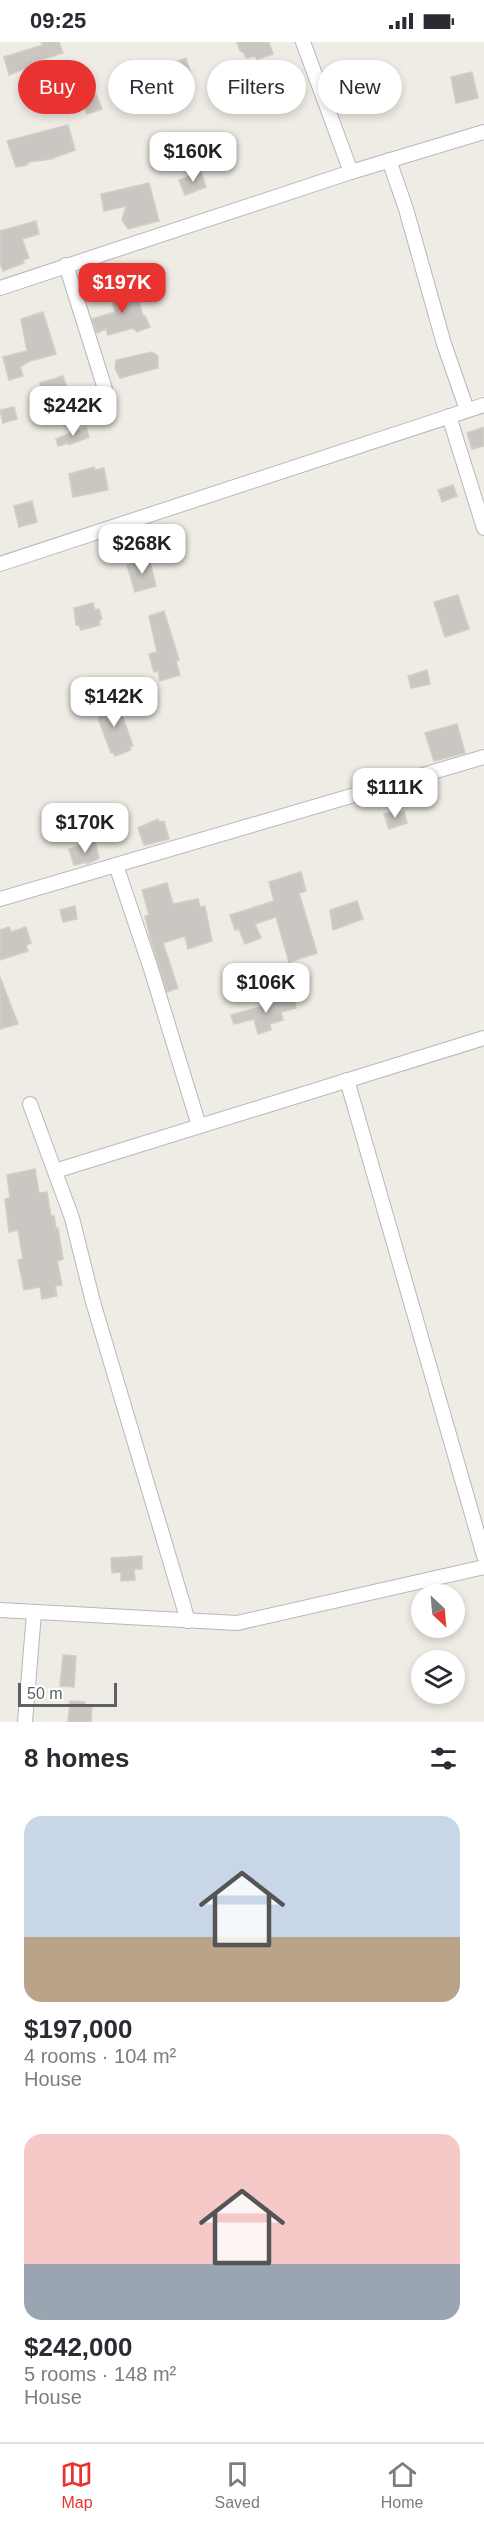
<!DOCTYPE html>
<meta charset="utf-8">
<style>
:root{--surface:#fff;--page:#f7f7f7;--text:#2b2b33;--muted:#7c7c81;--line:#e1e1e2;--accent:#e93331}
body{margin:0;font-family:Arial,sans-serif;background:var(--page);color:var(--text);height:100vh;display:flex;flex-direction:column;font-size:22px;white-space:nowrap}
*{box-sizing:border-box;margin:0}
p{font-size:20px;color:var(--muted)}
.icon{flex:none;width:33px;height:33px;fill:none;stroke:currentColor;stroke-width:2;stroke-linecap:round;stroke-linejoin:round}
.map{position:relative;height:1680px;overflow:hidden}
.sheet{display:flex;flex-direction:column;background:var(--surface);flex:1}
.sheet>*{flex:none}
.top-card{position:absolute;left:18px;top:18px;width:448px;height:54px;display:flex;gap:12px}
.needle{width:39px;rotate:154deg}
.buttons{position:absolute;left:411px;top:1542px;display:grid;gap:12px}
.buttons a{display:grid;place-items:center;width:54px;height:54px;border-radius:50%;background:var(--surface);box-shadow:0 3px 9px #0003;font-size:30px}
.scale{position:absolute;left:18px;bottom:15px;width:99px;box-sizing:border-box;padding-left:6px;border:3px solid #5c6165;border-top:0;font-size:16px;line-height:21px;white-space:nowrap;color:#5c6165;-webkit-text-stroke:4px #fff;paint-order:stroke}
.price{position:absolute;translate:-50% -51px;padding:0 14px;border-radius:12px;background:#fff;color:#222;font-size:20px;line-height:39px;filter:drop-shadow(0 2px 3px #0008)}
.price::after{content:'';position:absolute;left:50%;top:36px;width:18px;height:14px;margin-left:-9px;background:inherit;clip-path:polygon(0 0,100% 0,50% 100%)}
.price.active{background:var(--accent);color:#fff}
ul{padding:0;list-style:none}
li{display:grid;align-content:center;gap:12px;height:318px;padding:0 24px}
li span{display:grid;place-items:center;height:186px;border-radius:18px;color:#555}
li>.icon{margin-inline-start:auto}
span .icon{width:108px;height:108px;fill:#fffc;stroke-width:1}
li b{font-size:26px}
h2{display:flex;justify-content:space-between;align-items:center;height:72px;padding:0 24px;font-size:26px}
.pill{padding:0 21px;border-radius:27px;background:var(--surface);box-shadow:0 3px 9px #0003;font-size:21px;line-height:54px}
.pill.active{background:var(--accent);color:#fff}
.status{display:flex;justify-content:space-between;align-items:center;height:42px;padding:0 30px;background:var(--surface);direction:ltr}
.status svg{height:16px;fill:currentColor}
.dock{display:flex;justify-content:space-around;align-items:center;height:84px;border-top:2px solid var(--line);background:var(--surface);font-size:16px;color:var(--muted)}
.dock a{display:grid;justify-items:center;gap:3px}
.dock .active{color:var(--accent)}
.map>svg:first-child{display:block}
.building{fill:#cac7c2;stroke:#d4cdc3;stroke-width:1.5}
.lines{fill:none;stroke-linecap:round;stroke-linejoin:round}
.minor-casing{stroke:#b5b8bc;stroke-width:16}
.minor{stroke:#fff;stroke-width:14}
</style>
<div class="status"><b>09:25</b><svg viewBox="0 0 49 12"><path d="M0 12V9h3v3zM5 12V6h3v6zM10 12V3h3v9zM15 12V0h3v12zM26 1h20v11H26zM47 4h2v5h-2z"/></svg></div>
<div class="map">
<svg width="484" height="1680" viewBox="0 0 484 1680">
<rect width="100%" height="100%" fill="#efece5"/>
<g class="building">
<path d="M41,0H59L63,11L33,20L34,23L9,33L4,15L43,3Z"/>
<path d="M237,0H269L273,12L257,17L255,14L246,16L244,11L240,9Z"/>
<path d="M186,16L192,35L165,45L158,27Z"/>
<path d="M472,30L478,56L456,61L451,35Z"/>
<path d="M96,52L102,67L87,72L79,56Z"/>
<path d="M68,83L75,108L51,117L29,120L27,123L16,125L7,99Z"/>
<path d="M201,130L206,145L185,153L179,138Z"/>
<path d="M149,141L159,179L128,187L122,178L126,164L104,169L101,152Z"/>
<path d="M36,179L39,192L22,197L29,216L23,218L24,221L3,229L0,221V189Z"/>
<path d="M130,245L134,258L138,257L143,274H145L150,285L137,290L133,286L108,293L106,287L97,291L92,277L115,270L110,250Z"/>
<path d="M43,270L56,312L30,319L20,325L23,334L9,338L3,315L27,309L21,277Z"/>
<path d="M152,310L158,314V326L120,336L115,326L116,318Z"/>
<path d="M63,334L70,355H66L72,378L56,381L52,359L49,360L47,353L44,354L40,341Z"/>
<path d="M14,365L17,377L3,381L0,368Z"/>
<path d="M86,385L89,395L69,403V401L58,404L56,397Z"/>
<path d="M484,385V404L472,407L467,391Z"/>
<path d="M94,425L95,428L104,426L108,448L73,455L69,432Z"/>
<path d="M453,443L457,454L442,460L438,448Z"/>
<path d="M32,459L37,480L19,485L14,464Z"/>
<path d="M149,516L156,544L135,550L127,523Z"/>
<path d="M458,553L469,587L445,595L434,560Z"/>
<path d="M93,561L95,568L99,567L102,577L99,578L100,583L81,588L79,583H76L74,566Z"/>
<path d="M164,569L179,618L176,619L180,633L160,639L158,629L154,630L149,612L157,610L149,574Z"/>
<path d="M427,628L430,642L411,646L408,634Z"/>
<path d="M113,658L117,668L120,667L133,704L129,705L131,708L115,714L113,710L111,711L98,676L100,675L96,665Z"/>
<path d="M457,682L465,711L434,719L425,691Z"/>
<path d="M397,768L398,771L404,769L407,781L389,787L384,772Z"/>
<path d="M158,777L159,780L164,779L169,797L144,803L138,786Z"/>
<path d="M95,799L99,816L87,822V820L74,823L69,807Z"/>
<path d="M301,830L306,849L299,851L317,911L289,920L276,875L255,882L261,896L245,902L239,887L235,888L230,873L274,859L269,840Z"/>
<path d="M167,841L173,862L198,857L200,865L205,864L212,899L188,907L185,894L163,901L178,946L167,950L150,895L145,874L149,873L142,848Z"/>
<path d="M357,859L363,877L333,888L330,868Z"/>
<path d="M75,864L77,877L63,880L60,868Z"/>
<path d="M9,885L11,890L26,885L31,901L26,903L28,909L0,918V888Z"/>
<path d="M0,935L18,982L0,987Z"/>
<path d="M293,953L296,966L281,970L283,978L270,982L271,988L258,992L254,977L234,982L231,973L281,959V956Z"/>
<path d="M35,1127L39,1151L47,1150L51,1174H54L56,1186H58L63,1217L57,1219L62,1243L55,1244L57,1254L42,1257L40,1245L24,1248L18,1218L23,1217L18,1188L9,1190L5,1157L10,1156L7,1133Z"/>
<path d="M142,1514V1527H134L135,1538L121,1539V1530L112,1531L111,1516Z"/>
<path d="M63,1613L76,1614L74,1645L60,1644Z"/>
<path d="M70,1659L85,1660L84,1664H92L91,1680H68Z"/>
</g>
<g class="lines">
<g class="minor-casing">
<g id="minor">
<path d="M303,0L351,130"/>
<path d="M389,118L406,167L444,302L467,368"/>
<path d="M66,223L105,347"/>
<path d="M0,246L351,130L484,90"/>
<path d="M449,374L484,486"/>
<path d="M0,522L484,363"/>
<path d="M116,823L151,927L199,1084"/>
<path d="M0,857L484,715"/>
<path d="M347,1038L484,1514"/>
<path d="M30,1062L72,1176L93,1260L188,1579"/>
<path d="M55,1129L484,996"/>
<path d="M0,1568L237,1581L484,1525"/>
<path d="M25,1680L34,1571"/>
</g>
</g>
<use href="#minor" class="minor"/>
</g>
</svg>
<div class="buttons">
<a><svg class="needle" viewBox="-14 -14 28 28"><path d="M0-13l5 13h-10z" fill="#e53935"/><path d="M0 13l5-13h-10z" fill="#7c7c81"/></svg></a>
<a><svg class="icon" aria-label="layers" viewBox="0 0 24 24"><path d="M12 4l9 5-9 5-9-5zM3 14l9 5 9-5"/></svg></a>
</div>
<div class="scale">50 m</div>
<b class="price" style="left:193px;top:141px">$160K</b>
<b class="price active" style="left:122px;top:272px">$197K</b>
<b class="price" style="left:73px;top:395px">$242K</b>
<b class="price" style="left:142px;top:533px">$268K</b>
<b class="price" style="left:114px;top:686px">$142K</b>
<b class="price" style="left:395px;top:777px">$111K</b>
<b class="price" style="left:85px;top:812px">$170K</b>
<b class="price" style="left:266px;top:972px">$106K</b>
<div class="top-card">
<a class="pill active">Buy</a>
<a class="pill">Rent</a>
<a class="pill">Filters</a>
<a class="pill">New</a>
</div>
</div>
<section class="sheet">
<h2>8 homes<svg class="icon" aria-label="filters" viewBox="0 0 24 24"><path d="M4 7h16M4 17h16"/><circle cx="9" cy="7" r="2"/><circle cx="15" cy="17" r="2"/></svg></h2>
<ul>
<li><span style="background:linear-gradient(#c9d6e8 65%,#b9a48a 0)"><svg class="icon" aria-label="home" viewBox="0 0 24 24"><path d="M3 11l9-7 9 7M6 9v11h12V9"/></svg></span><div><b>$197,000</b><p>4 rooms · 104 m²</p><p>House</p></div></li>
<li><span style="background:linear-gradient(#f6c9c9 70%,#9aa5b1 0)"><svg class="icon" aria-label="home" viewBox="0 0 24 24"><path d="M3 11l9-7 9 7M6 9v11h12V9"/></svg></span><div><b>$242,000</b><p>5 rooms · 148 m²</p><p>House</p></div></li>
</ul>
</section>
<nav class="dock">
<a class="active"><svg class="icon" aria-label="map" viewBox="0 0 24 24"><path d="M3 6l6-2 6 2 6-2v14l-6 2-6-2-6 2zM9 4v14M15 6v14"/></svg>Map</a>
<a><svg class="icon" aria-label="saved" viewBox="0 0 24 24"><path d="M7 4h10v16l-5-4-5 4z"/></svg>Saved</a>
<a><svg class="icon" aria-label="home" viewBox="0 0 24 24"><path d="M3 11l9-7 9 7M6 9v11h12V9"/></svg>Home</a>
</nav>
